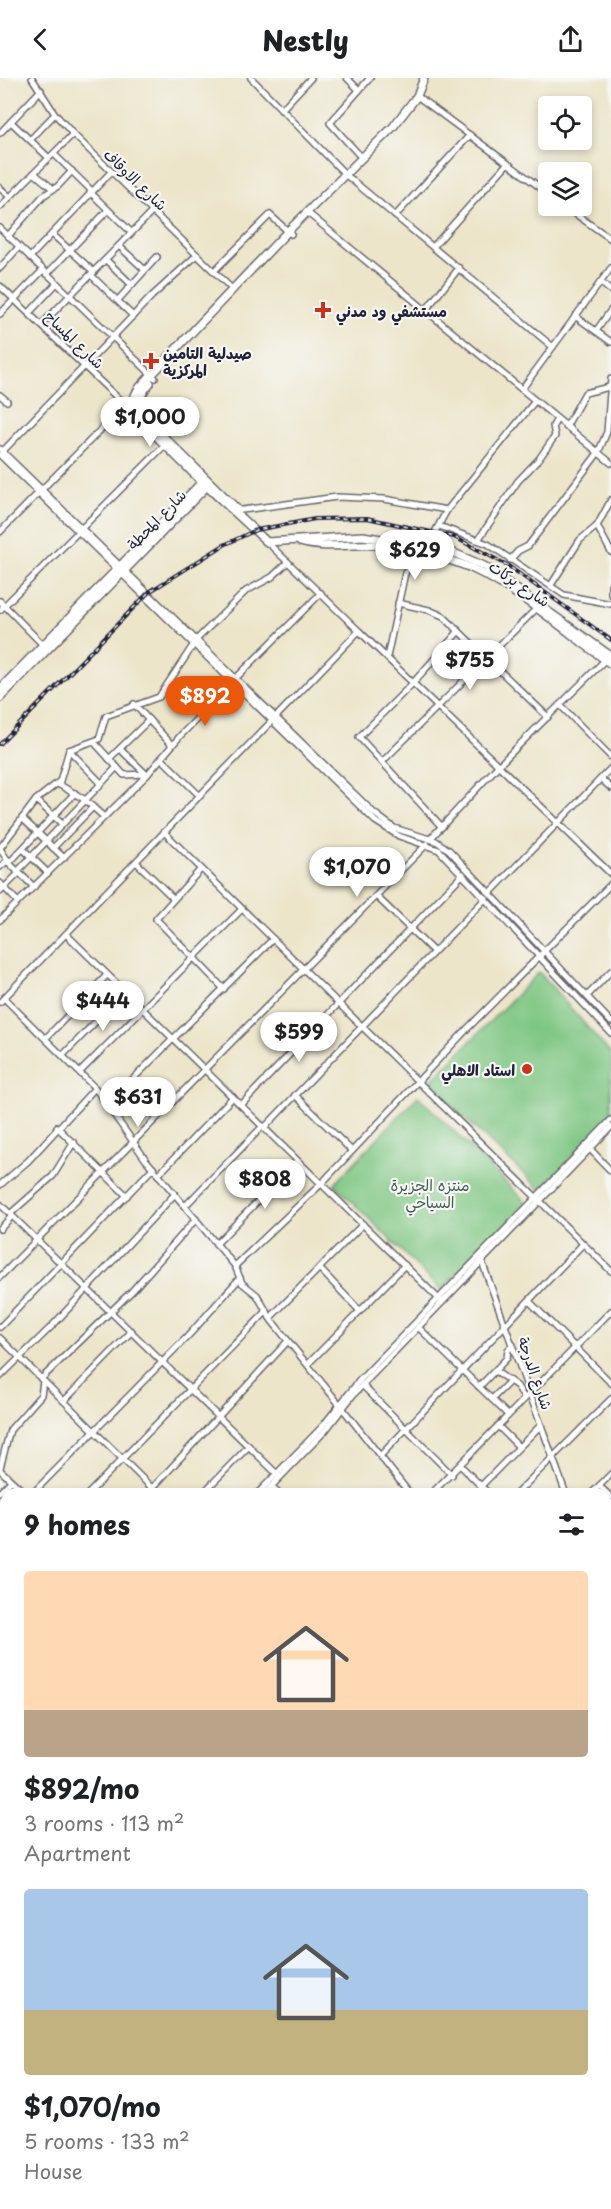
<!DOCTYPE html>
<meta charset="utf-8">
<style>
:root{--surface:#fff;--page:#f6f6f6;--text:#202124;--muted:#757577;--accent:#ea580c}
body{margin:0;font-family:"Playpen Sans","Playpen Sans Arabic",sans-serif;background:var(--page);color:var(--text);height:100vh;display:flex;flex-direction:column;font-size:22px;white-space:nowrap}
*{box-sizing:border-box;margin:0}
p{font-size:20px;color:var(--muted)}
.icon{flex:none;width:33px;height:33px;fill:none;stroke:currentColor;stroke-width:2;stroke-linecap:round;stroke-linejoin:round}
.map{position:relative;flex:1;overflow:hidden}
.sheet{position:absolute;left:0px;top:1410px;width:612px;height:722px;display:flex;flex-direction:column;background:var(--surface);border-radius:18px 18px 0 0;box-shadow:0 3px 9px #0003}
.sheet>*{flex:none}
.buttons{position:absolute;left:538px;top:18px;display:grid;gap:12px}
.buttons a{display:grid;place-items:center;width:54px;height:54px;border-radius:6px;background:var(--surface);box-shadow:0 3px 9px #0003;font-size:30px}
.price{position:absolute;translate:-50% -51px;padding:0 14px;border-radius:21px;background:#fff;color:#222;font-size:20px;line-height:39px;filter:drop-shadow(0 2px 3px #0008)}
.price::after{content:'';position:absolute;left:50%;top:36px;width:18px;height:14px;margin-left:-9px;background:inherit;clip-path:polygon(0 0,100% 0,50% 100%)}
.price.selected{background:var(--accent);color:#fff}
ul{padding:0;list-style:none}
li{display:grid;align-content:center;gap:12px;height:318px;padding:0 24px}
li span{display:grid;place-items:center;height:186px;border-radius:6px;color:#555}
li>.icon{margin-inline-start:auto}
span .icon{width:108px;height:108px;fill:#fffc;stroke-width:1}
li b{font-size:26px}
h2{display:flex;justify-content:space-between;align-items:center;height:72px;padding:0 24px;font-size:26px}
header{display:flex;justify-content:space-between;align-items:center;height:78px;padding:0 24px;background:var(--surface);font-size:27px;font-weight:800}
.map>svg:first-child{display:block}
.green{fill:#7ec682;stroke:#50745e;stroke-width:1.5}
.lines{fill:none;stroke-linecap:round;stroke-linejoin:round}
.minor-casing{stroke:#69666d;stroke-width:8}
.major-casing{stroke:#69666d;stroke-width:10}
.minor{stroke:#fff;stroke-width:5}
.major{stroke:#fff;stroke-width:7}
.rail-casing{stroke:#22223b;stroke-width:4}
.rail{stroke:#f6f6f2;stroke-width:1.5;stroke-dasharray:4.5;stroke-linecap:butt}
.poi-dot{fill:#c8321e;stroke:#f6f6f2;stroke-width:2}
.labels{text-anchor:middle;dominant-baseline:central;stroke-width:4.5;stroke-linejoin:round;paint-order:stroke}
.street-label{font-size:15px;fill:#22223b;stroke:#f6f6f2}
.poi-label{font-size:15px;font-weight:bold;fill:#22223b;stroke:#f6f6f2;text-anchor:start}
.park-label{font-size:15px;fill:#425b54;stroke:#f6f6f2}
</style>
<header><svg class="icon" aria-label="back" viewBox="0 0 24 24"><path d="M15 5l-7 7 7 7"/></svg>Nestly<svg class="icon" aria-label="share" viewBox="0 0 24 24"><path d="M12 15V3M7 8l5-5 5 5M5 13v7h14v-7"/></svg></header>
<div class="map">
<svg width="611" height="2131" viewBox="0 0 611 2131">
<rect width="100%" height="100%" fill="#f6f6f2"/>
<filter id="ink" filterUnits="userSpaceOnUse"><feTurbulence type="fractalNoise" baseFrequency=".0167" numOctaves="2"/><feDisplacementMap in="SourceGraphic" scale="12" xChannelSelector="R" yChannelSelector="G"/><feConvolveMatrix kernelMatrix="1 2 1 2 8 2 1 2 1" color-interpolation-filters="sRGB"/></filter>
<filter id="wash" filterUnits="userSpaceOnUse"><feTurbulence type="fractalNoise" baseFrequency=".008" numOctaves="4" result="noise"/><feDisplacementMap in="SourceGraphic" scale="24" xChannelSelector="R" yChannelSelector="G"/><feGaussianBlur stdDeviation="1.35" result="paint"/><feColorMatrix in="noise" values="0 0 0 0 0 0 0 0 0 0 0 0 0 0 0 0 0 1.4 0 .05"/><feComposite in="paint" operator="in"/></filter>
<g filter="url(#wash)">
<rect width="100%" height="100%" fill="#ece5c9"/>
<g class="green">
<path d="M539,894L611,976V1038L541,1112L428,1006Z"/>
<path d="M418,1018L527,1125L441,1212L334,1106Z"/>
</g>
</g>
<g filter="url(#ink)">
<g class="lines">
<g class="minor-casing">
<g id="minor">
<path d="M32,0L55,36L73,56L233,212"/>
<path d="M251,0L346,97L553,269"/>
<path d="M347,0L359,12"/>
<path d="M417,18L549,116"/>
<path d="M281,32L311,0"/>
<path d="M11,44L49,80"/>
<path d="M0,55L41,12"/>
<path d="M30,62L55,36"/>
<path d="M54,76L92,113"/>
<path d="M362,80L330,45L370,0"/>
<path d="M34,95L52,110"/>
<path d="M0,110L10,119"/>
<path d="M90,114L131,154"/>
<path d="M564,128L611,161"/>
<path d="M0,129L73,56"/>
<path d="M309,136L611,385"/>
<path d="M395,138L470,57"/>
<path d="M0,150L155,300"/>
<path d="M52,156L94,194"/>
<path d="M8,158L43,118L58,108L72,93"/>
<path d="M119,168L145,192"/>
<path d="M433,169L507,86"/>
<path d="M30,179L111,94"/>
<path d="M106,182L132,207"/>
<path d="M0,190L19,169"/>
<path d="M214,193L270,137L291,156"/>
<path d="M47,196L108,132"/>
<path d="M91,197L133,238"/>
<path d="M600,204L611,213"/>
<path d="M0,208L125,327"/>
<path d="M118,222L157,179"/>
<path d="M426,232L459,190"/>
<path d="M29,235L57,205"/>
<path d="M0,236L43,192"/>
<path d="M575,238L611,264"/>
<path d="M41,247L152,134"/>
<path d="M596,253L611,232"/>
<path d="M522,311L611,190"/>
<path d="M0,317L7,323"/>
<path d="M566,349L585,315L609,309"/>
<path d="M0,371L374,735L394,750L436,763L449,772L611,944"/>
<path d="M2,374L152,218L197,177"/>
<path d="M0,377L375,743L399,758L439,772L611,955"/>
<path d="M235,433L337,419L384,421L447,432"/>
<path d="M439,448L488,466L564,517L611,526"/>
<path d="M597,448L611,474"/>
<path d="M0,454L125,327L134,321"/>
<path d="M478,462L518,403L539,381L555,358L553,348L557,341"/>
<path d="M510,482L518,473L528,468L598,375L607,354L611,301"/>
<path d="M551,507L580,462L597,448L611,422"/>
<path d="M611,507V516"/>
<path d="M0,523L44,568"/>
<path d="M398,525L429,532L443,538L548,639"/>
<path d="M0,532L165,367"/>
<path d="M359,553L611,796"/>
<path d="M197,561L246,513L272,499L288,484"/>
<path d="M387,579L405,495L435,454L447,432L535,323"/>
<path d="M236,600L321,515"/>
<path d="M134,626L172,667"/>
<path d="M560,627L611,679"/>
<path d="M94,664L124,697L145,696"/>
<path d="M120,671L147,697"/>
<path d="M69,672L101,705"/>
<path d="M109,681L149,642"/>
<path d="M162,681L200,718"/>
<path d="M382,684L536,531"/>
<path d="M601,701L611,710"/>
<path d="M58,706L84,721L104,739"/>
<path d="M36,722L61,745"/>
<path d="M22,740L64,780"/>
<path d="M442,749L359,659L413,605L459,553"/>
<path d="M164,754L611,1193"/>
<path d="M430,761L498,688L605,582"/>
<path d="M0,770L36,722L60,703L69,672L99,661L106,638L159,619L194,566"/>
<path d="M53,770L93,729"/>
<path d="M0,771L11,787L34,809"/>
<path d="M23,771L48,795"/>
<path d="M136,784L173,820"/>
<path d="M9,785L75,715"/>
<path d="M0,789L8,782"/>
<path d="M201,791L156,841L224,911"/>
<path d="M17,794L117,689"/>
<path d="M0,805L18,824"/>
<path d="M0,814L19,795"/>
<path d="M490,815L611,690"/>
<path d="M376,818L434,874"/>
<path d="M0,842L147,697L181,657L233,604"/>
<path d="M66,856L442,1224"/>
<path d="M587,918L611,893"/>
<path d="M4,920L95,1010L146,1082L235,1188L242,1205L257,1217L272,1243L340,1327"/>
<path d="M0,924L359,553L267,464"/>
<path d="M46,960L107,897"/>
<path d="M63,977L125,914"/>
<path d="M80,994L242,831"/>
<path d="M295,1017L352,1073"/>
<path d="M108,1026L273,861"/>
<path d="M241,1027L463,796"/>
<path d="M57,1049L127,1118"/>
<path d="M264,1050L486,820"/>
<path d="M590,1071L611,1093"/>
<path d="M158,1097L233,1019"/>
<path d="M0,1107L28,1083L95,1010"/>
<path d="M0,1126L277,1396"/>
<path d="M185,1128L263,1048"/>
<path d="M10,1136L53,1098L74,1064"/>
<path d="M0,1151L12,1138"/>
<path d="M216,1166L297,1083"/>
<path d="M481,1181L566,1416"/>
<path d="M235,1188L321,1106L468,950L611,806"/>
<path d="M319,1190L360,1233"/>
<path d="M0,1199L427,766"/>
<path d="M529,1223L611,1305"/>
<path d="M270,1240L363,1146"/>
<path d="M0,1249L153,1090"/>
<path d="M418,1249L508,1337"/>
<path d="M0,1260L158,1416"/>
<path d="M308,1286L405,1187"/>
<path d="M495,1293L517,1308L524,1320"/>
<path d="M0,1299L53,1247L175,1116"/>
<path d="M41,1301L132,1213L196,1141"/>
<path d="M362,1307L452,1397"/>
<path d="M479,1309L507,1280L508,1272L513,1267"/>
<path d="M492,1321L510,1303"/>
<path d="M64,1323L132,1253"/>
<path d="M343,1331L410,1416"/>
<path d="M498,1348L519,1369"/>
<path d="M381,1377L583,1166"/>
<path d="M461,1388L489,1416"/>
<path d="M0,1390L10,1352L41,1317L43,1303"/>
<path d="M0,1392L26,1416"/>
<path d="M481,1408L541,1347"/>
<path d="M599,1408L611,1419"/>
<path d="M271,1409L279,1416"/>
<path d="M0,1414L11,1403"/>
<path d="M32,1416L188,1258L240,1200"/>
<path d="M88,1416L267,1233"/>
<path d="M147,1416L288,1263"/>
<path d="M202,1416L249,1368"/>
<path d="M257,1416L321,1350L359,1303L611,1042"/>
<path d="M264,1416L325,1353L353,1317L611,1049"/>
<path d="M431,1416L611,1233"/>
<path d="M516,1416L611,1321"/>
<path d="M591,1416L611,1396"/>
<path d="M606,1464L611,1459"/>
<path d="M0,1469L6,1463"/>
<path d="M0,1521L6,1515"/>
<path d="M606,1524L611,1519"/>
<path d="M0,1526L6,1532"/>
<path d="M606,1530L611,1544"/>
<path d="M0,1575L6,1569"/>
<path d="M606,1581L611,1576"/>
<path d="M0,1629L6,1623"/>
<path d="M606,1657L611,1664"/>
<path d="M0,1661L6,1666"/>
<path d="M0,1683L6,1677"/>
<path d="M606,1700L611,1704"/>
<path d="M0,1709L6,1715"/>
<path d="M606,1717L611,1713"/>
<path d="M0,1738L6,1732"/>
<path d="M0,1775L6,1781"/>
<path d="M606,1783L611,1778"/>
<path d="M0,1793L6,1787"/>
<path d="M606,1798L611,1803"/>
<path d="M606,1841L611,1837"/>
<path d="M0,1847L6,1841"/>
<path d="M606,1886L611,1890"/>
<path d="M0,1891L6,1884"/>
<path d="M0,1917L6,1919"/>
<path d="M606,1920L611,1924"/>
<path d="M0,1931L6,1933"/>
<path d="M0,1968L6,1961"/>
<path d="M606,1988L611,1983"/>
<path d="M0,2019L6,2024"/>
<path d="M0,2043L6,2038"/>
<path d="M606,2045L611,2040"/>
<path d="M606,2049L611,2054"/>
<path d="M0,2073L6,2081"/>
<path d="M606,2099L611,2094"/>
<path d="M0,2113L6,2107"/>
<path d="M50,2126L56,2131"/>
<path d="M174,2126L181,2131"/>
<path d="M305,2126L311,2131"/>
<path d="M435,2126L441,2131"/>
<path d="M567,2126L573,2131"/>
<path d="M31,2131L36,2126"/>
<path d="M78,2131L84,2126"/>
<path d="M128,2131L133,2126"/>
<path d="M226,2131L231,2126"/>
<path d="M276,2131L281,2126"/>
<path d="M327,2131L333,2126"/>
<path d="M374,2131L379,2126"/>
<path d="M425,2131L430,2126"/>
<path d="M477,2131L482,2126"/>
<path d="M527,2131L533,2126"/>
</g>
</g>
<g class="major-casing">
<g id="major">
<path d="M424,0L417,18L393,49L288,153L140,309C131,320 132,330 139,341L202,404L267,464L363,458L447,472L484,488L611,578"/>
<path d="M150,305C136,321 136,331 151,346"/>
<path d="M161,356L238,432"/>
<path d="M300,464C329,473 362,462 392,469C418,474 446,479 471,490C519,512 568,555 611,586"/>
<path d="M0,611L204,402"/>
<path d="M0,620L208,407"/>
</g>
</g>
<use href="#minor" class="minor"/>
<use href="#major" class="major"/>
<g class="rail-casing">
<path id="rail" d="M0,666L149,514L224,467L256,452L315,441L367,440L454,459L507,487L611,562"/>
</g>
<use href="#rail" class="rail"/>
</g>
</g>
<g class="poi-dot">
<path d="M320 223h6v6h6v6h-6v6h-6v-6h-6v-6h6z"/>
<path d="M148 274h6v6h6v6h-6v6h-6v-6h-6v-6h6z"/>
<circle cx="527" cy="991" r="6"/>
</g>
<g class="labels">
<g class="street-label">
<text transform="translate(136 101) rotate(44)">شارع الاوقاف</text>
<text transform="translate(75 261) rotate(44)">شارع المساح</text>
<text transform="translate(156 441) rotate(-46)">شارع المحطة</text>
<text transform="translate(520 505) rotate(34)">شارع بركات</text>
<text transform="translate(536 1295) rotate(71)">شارع الدرجة</text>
</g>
<g class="poi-label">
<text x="336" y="232">مستشفي ود مدني</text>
<text x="163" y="274">صيدلية التامين<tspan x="163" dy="17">المركزية</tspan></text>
<text x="515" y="991" text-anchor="end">استاد الاهلي</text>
</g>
<g class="park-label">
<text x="430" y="1106">منتزه الجزيرة<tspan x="430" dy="17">السياحي</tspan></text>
</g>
</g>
</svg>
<div class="buttons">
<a><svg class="icon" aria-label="locate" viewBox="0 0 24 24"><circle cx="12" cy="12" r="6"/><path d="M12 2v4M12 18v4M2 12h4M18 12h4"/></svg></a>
<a><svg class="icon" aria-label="layers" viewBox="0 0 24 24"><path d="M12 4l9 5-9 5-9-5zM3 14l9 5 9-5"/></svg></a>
</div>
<b class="price" style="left:150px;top:370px">$1,000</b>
<b class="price" style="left:415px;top:503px">$629</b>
<b class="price" style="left:470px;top:613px">$755</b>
<b class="price selected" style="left:205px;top:649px">$892</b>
<b class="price" style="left:357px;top:820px">$1,070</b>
<b class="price" style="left:103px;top:954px">$444</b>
<b class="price" style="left:299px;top:985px">$599</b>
<b class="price" style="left:138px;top:1050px">$631</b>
<b class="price" style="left:265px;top:1132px">$808</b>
<section class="sheet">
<h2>9 homes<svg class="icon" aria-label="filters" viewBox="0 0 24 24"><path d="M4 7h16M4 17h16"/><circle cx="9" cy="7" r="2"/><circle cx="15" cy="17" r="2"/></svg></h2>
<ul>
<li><span style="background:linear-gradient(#ffd9b3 75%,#b9a48a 0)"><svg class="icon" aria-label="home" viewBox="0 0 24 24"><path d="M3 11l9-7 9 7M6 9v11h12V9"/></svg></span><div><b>$892/mo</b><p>3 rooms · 113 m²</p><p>Apartment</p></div></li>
<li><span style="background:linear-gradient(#a9c7e8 65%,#c2b280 0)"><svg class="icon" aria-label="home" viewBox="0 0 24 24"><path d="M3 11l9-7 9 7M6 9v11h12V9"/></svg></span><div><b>$1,070/mo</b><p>5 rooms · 133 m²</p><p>House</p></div></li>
</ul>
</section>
</div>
